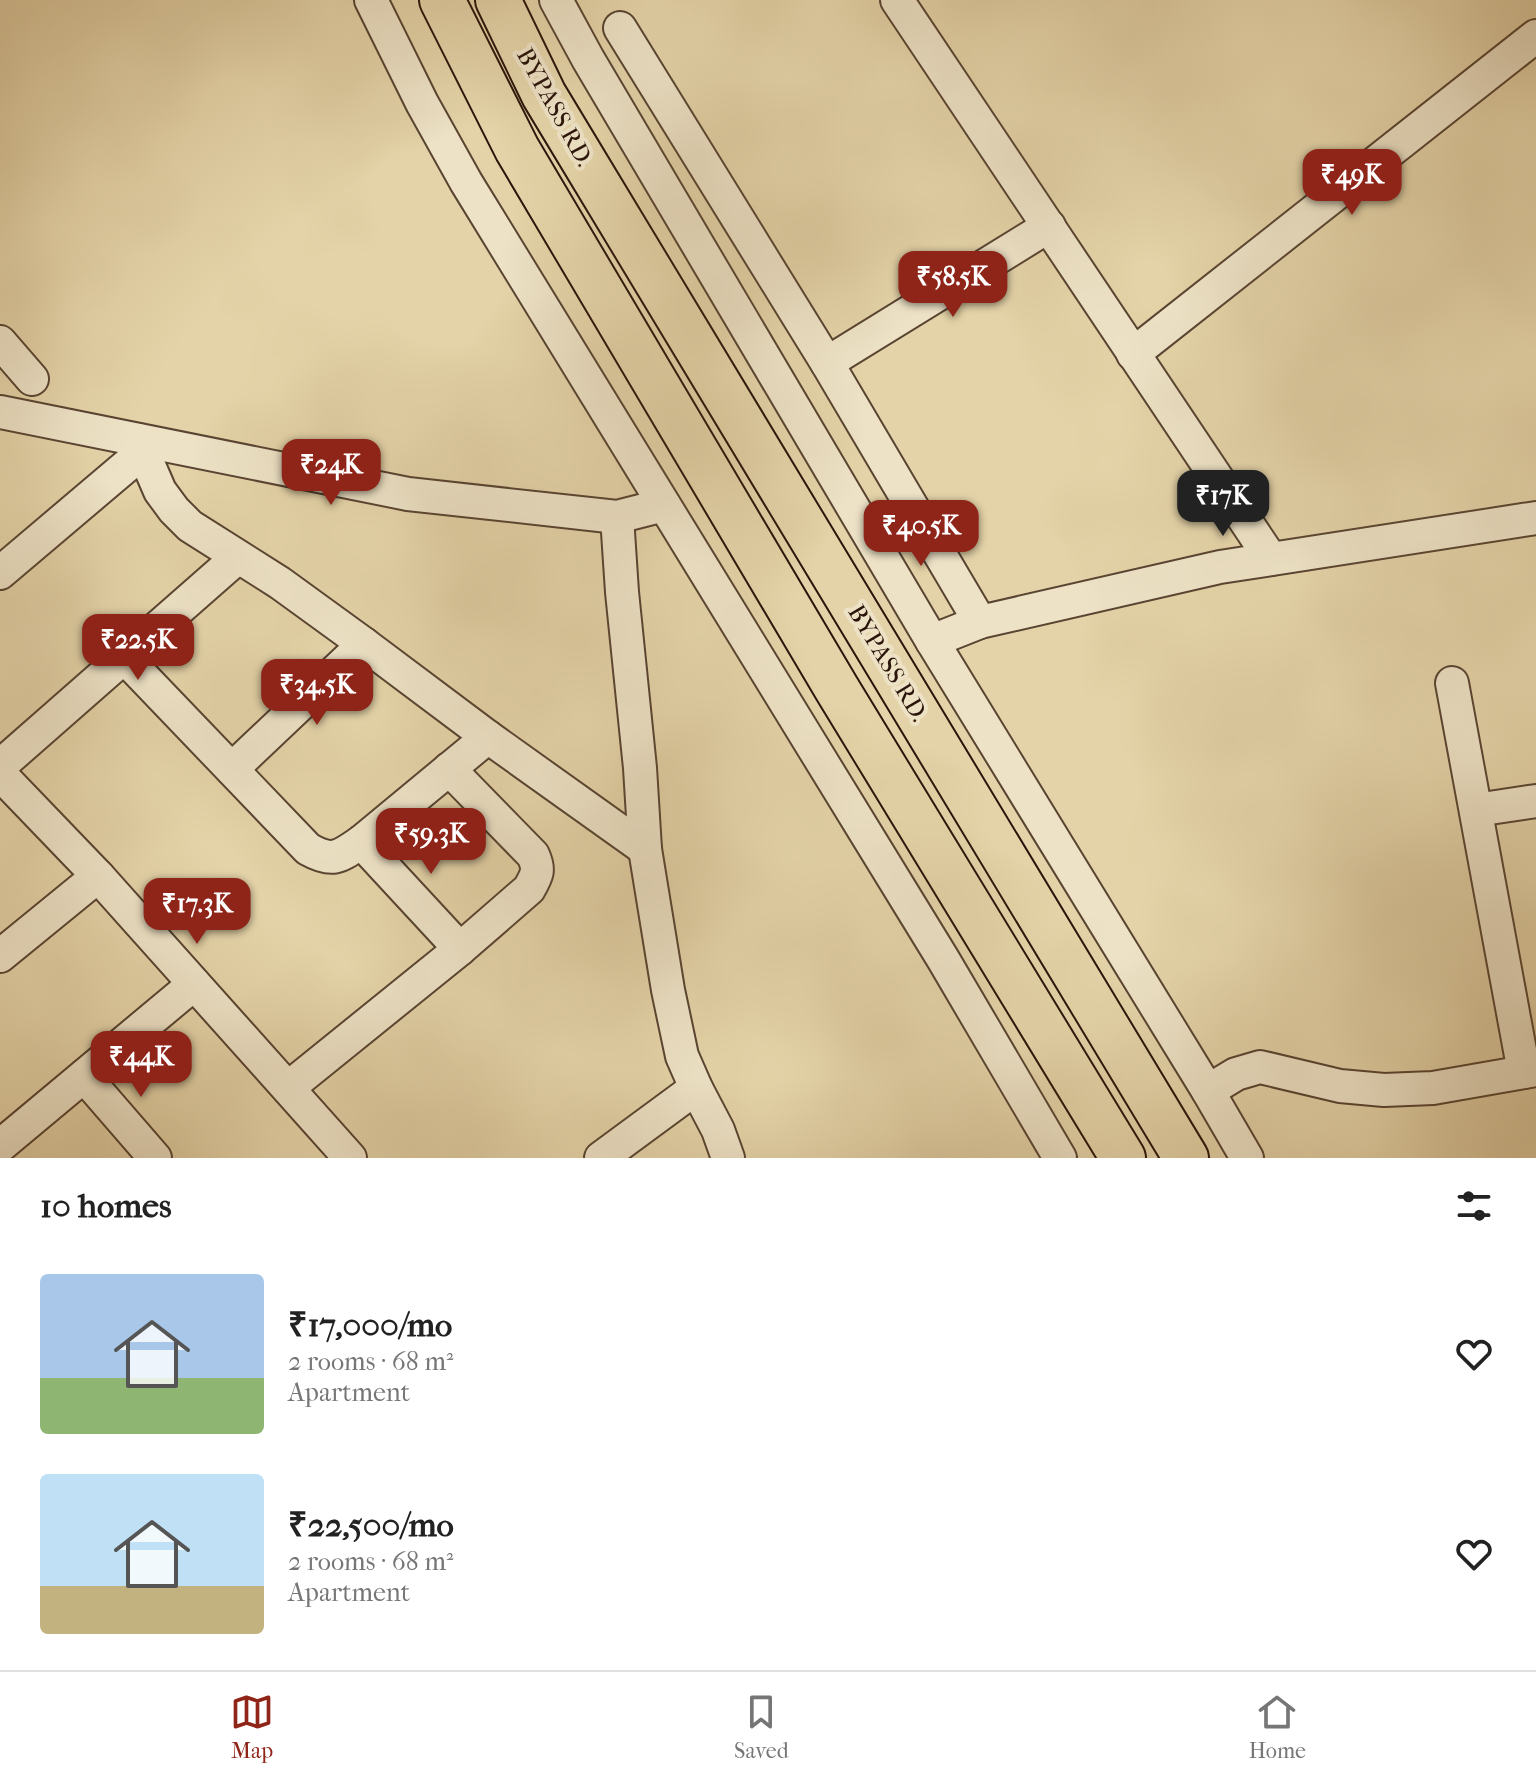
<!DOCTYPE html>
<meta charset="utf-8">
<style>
:root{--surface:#fff;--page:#f6f6f6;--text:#222;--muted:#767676;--line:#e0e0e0;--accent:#8f2418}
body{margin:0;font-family:"IM FELL French Canon",serif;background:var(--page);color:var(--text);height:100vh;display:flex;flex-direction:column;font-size:30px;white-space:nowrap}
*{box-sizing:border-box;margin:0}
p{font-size:26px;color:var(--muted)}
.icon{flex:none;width:44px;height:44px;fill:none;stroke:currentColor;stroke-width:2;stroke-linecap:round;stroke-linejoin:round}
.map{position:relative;height:1158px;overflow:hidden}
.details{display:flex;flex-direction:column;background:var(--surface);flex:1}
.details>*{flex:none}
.price{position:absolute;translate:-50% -68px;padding:0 18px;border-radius:16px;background:var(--accent);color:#fff;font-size:26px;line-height:52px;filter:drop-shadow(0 2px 4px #0008)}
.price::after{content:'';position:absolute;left:50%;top:48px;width:24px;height:18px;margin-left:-12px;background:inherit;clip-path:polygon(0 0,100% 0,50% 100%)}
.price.active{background:#222;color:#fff}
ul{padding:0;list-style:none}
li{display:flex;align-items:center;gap:24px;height:200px;padding:0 40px}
li span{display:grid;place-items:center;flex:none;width:224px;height:160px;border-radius:8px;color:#555}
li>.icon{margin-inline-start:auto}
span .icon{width:96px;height:96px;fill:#fffc;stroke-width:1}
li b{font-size:34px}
h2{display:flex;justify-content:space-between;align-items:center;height:96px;padding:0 40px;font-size:34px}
.menu{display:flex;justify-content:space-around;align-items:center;height:112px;border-top:2px solid var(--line);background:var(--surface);font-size:22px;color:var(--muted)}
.menu a{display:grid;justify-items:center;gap:4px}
.menu .active{color:var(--accent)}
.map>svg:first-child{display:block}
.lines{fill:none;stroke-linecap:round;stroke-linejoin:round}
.minor-casing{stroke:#594432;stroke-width:36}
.highway-casing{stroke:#2b150b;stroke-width:48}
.minor{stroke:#ede2c6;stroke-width:32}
.highway{stroke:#e4d3a8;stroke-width:44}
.labels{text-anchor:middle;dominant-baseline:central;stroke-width:8;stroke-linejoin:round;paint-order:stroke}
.street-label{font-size:24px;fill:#2b150b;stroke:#ede2c6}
</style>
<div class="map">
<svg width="1536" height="1158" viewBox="0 0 1536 1158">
<rect width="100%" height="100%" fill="#e4d3a8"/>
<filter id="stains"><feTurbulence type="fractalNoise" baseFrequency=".0025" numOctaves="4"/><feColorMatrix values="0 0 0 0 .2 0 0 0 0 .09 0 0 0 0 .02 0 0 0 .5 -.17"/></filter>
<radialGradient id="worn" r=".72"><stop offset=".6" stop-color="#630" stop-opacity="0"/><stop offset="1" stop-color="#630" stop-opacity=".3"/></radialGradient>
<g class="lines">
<g class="minor-casing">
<g id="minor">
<path d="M371,0L422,103L466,182L943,959L1060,1158"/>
<path d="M556,0L588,59L932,641L1208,1091L1247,1158"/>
<path d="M897,0L1271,559"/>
<path d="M620,28L827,363L980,622"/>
<path d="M0,342L32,379"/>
<path d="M1133,354L1536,36"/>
<path d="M827,363L1049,226"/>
<path d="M0,412L408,494L617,517L664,505"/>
<path d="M138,440L160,491L174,510L190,526L280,583L364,644L488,737L645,849"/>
<path d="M617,517L622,592L640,768L645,849L668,990L682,1056L696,1088L718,1130L728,1158"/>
<path d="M0,573L144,451"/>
<path d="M932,641L980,622L1220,567L1536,518"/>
<path d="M124,657L308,849C333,863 339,857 361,842L488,737"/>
<path d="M1452,683L1524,1072"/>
<path d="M0,766L238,557"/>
<path d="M232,769L364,644"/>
<path d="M0,774L98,876L350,1158"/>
<path d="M1476,810L1536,801"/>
<path d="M361,842L460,949"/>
<path d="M0,956L98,876"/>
<path d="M84,1076L155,1158"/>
<path d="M288,1088L460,949L529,889C537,875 540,870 533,855L449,769"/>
<path d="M1208,1091L1236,1074L1260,1067L1340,1086L1384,1090L1433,1088L1536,1070"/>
<path d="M0,1146L194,984"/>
<path d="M601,1158L696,1088"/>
</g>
</g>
<g class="highway-casing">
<g id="highway">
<path d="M442,0L517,149L837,689L1123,1158"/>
<path d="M498,0L544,95L1186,1158"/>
</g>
</g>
<use href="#minor" class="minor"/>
<use href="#highway" class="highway"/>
</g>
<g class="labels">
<g class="street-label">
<text transform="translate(555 107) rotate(61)">BYPASS RD.</text>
<text transform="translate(888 663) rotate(59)">BYPASS RD.</text>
</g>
</g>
<rect width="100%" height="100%" filter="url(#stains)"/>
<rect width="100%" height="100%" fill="url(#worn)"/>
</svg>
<b class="price" style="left:1352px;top:217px">₹49K</b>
<b class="price" style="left:953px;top:319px">₹58.5K</b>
<b class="price" style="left:331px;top:507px">₹24K</b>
<b class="price active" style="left:1223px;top:538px">₹17K</b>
<b class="price" style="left:921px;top:568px">₹40.5K</b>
<b class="price" style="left:138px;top:682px">₹22.5K</b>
<b class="price" style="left:317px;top:727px">₹34.5K</b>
<b class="price" style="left:431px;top:876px">₹59.3K</b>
<b class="price" style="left:197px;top:946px">₹17.3K</b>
<b class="price" style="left:141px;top:1099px">₹44K</b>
</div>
<section class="details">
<h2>10 homes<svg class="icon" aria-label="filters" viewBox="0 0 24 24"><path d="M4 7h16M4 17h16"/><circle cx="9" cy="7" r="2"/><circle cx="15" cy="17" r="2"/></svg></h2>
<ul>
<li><span style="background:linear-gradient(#a9c7e8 65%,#8fb573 0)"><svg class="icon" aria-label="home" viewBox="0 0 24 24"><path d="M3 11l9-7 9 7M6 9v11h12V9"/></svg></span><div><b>₹17,000/mo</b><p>2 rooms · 68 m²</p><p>Apartment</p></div><svg class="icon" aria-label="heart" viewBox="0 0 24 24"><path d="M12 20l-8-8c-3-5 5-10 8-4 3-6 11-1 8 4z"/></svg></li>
<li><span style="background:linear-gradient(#bfe0f5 70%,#c2b280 0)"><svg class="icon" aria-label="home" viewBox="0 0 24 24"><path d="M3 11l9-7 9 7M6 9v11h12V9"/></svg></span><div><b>₹22,500/mo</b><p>2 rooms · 68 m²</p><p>Apartment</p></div><svg class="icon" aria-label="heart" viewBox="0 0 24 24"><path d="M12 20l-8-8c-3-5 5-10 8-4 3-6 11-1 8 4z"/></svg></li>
</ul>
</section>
<nav class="menu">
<a class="active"><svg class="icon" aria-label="map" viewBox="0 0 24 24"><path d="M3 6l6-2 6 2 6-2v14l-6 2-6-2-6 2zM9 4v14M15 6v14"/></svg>Map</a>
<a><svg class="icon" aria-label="saved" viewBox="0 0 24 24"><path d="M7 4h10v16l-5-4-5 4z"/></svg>Saved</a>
<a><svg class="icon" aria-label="home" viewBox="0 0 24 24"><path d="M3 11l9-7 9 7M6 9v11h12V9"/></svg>Home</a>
</nav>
